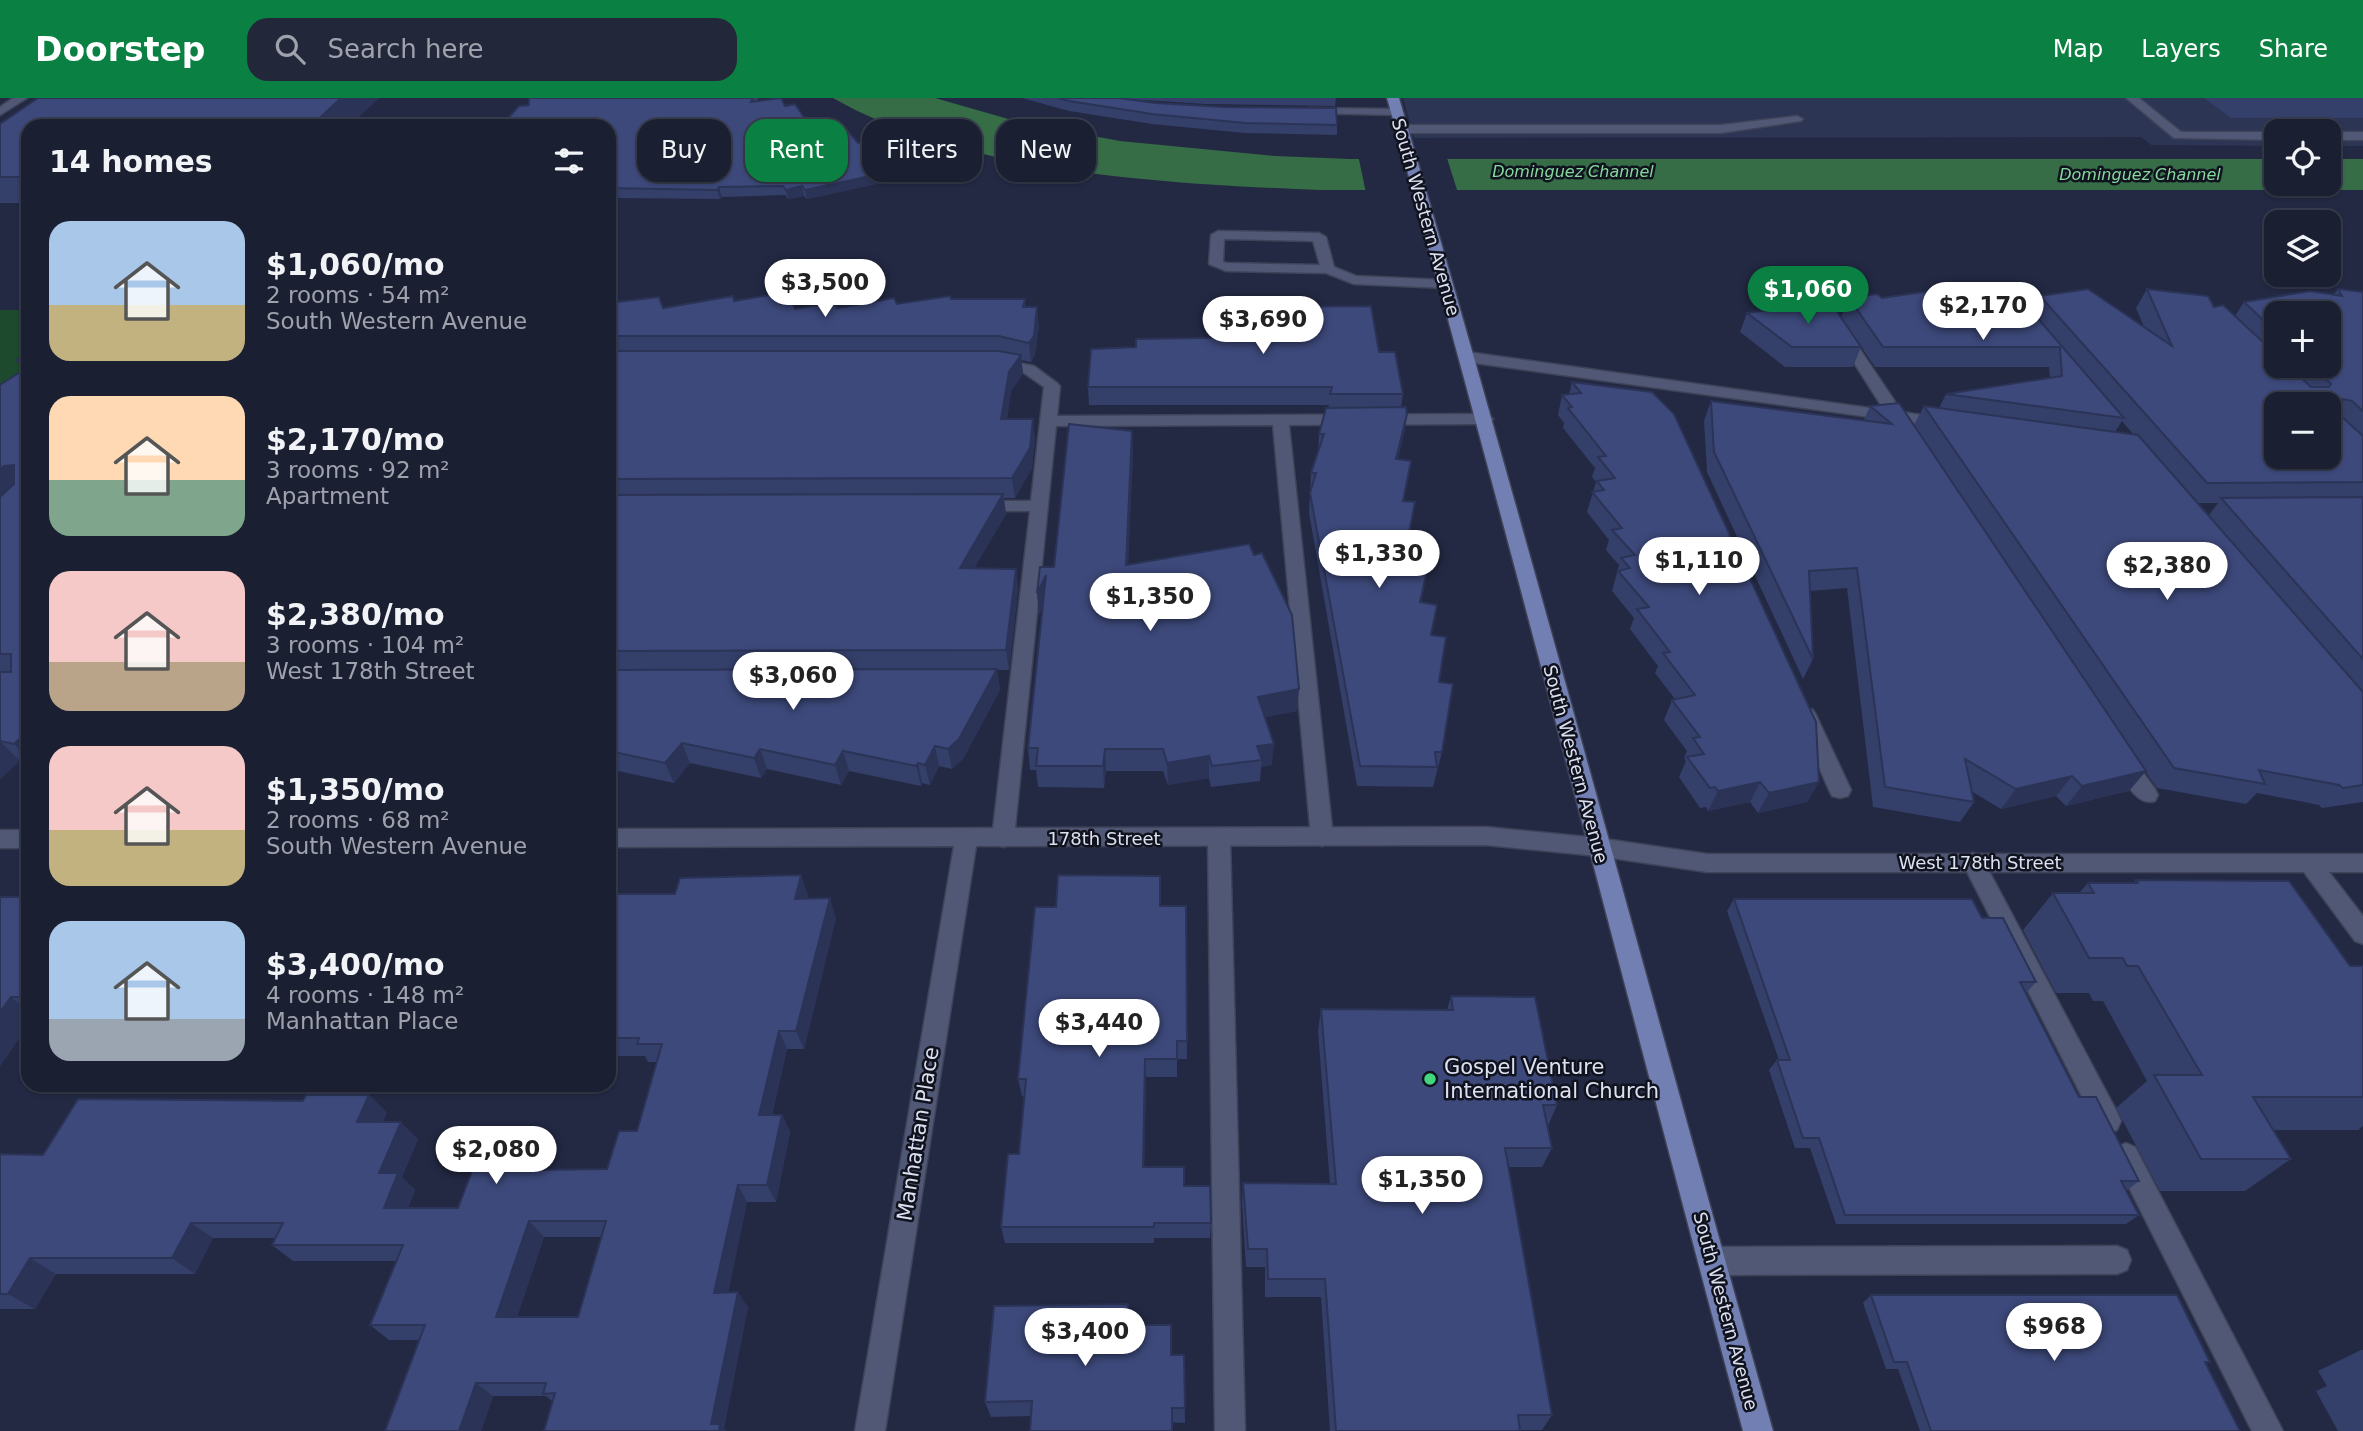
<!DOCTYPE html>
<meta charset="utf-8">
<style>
:root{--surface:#1a1f32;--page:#23273a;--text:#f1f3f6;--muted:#9fa2ac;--line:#383d4d;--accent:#0b8043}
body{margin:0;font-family:"DejaVu Sans",sans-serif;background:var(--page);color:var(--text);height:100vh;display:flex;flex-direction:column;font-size:26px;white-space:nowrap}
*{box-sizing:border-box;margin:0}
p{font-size:23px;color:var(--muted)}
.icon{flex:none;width:38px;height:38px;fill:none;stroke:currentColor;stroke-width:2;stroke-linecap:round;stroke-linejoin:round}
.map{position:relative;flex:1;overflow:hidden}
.side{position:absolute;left:21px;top:21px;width:595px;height:973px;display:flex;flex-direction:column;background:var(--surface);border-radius:21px;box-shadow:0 2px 5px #0004,0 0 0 2px var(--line)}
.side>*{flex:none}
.guide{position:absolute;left:637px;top:21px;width:665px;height:63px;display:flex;gap:14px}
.buttons{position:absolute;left:2264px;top:21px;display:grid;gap:14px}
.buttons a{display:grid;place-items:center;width:77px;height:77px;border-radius:14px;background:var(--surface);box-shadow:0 2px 5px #0004,0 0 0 2px var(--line);font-size:35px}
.price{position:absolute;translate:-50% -60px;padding:0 16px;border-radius:24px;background:#fff;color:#222;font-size:23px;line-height:46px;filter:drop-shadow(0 2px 4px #0008)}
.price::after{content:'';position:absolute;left:50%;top:42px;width:21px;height:16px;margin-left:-10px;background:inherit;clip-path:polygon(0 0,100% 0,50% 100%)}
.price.on{background:var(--accent);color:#fff}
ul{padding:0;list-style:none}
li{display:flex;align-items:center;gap:21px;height:175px;padding:0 28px}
li span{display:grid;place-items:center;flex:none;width:196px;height:140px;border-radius:21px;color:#555}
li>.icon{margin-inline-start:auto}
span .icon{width:84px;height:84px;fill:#fffc;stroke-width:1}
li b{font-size:30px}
h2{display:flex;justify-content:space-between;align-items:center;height:84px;padding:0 28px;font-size:30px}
.chip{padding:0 24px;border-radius:21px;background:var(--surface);box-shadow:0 2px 5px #0004,0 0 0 2px var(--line);font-size:24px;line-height:63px}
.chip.on{background:var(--accent);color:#fff}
header{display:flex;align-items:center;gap:42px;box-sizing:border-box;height:98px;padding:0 35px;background:var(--accent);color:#fff}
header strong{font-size:33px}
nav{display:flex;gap:38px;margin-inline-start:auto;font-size:24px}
.search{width:490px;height:63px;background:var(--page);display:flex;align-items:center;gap:18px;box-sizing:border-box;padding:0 24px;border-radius:21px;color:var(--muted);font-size:26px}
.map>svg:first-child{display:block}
.built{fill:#2d3554}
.green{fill:#1d492c}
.water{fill:#366d47}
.pier{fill:#232943}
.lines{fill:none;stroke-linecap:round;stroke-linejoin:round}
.lane-casing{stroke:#3e4358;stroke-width:3}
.street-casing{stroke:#3e4358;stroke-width:3}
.primary-casing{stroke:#3e4358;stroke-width:3}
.lane{fill:#505875;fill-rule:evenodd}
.street{fill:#505875;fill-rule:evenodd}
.primary{fill:#727fb3;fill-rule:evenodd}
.wall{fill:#343f6a;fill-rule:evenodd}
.shaded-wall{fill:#2b3356}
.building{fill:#3d497b;stroke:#2b3356;stroke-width:2;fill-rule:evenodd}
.poi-dot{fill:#42d77c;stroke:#10131e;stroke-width:2.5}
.labels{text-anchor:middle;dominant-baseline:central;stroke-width:5;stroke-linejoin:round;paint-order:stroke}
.far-water-label{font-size:16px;font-style:italic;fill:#87d89e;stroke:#10131e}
.street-label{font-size:18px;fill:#dce1f2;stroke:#10131e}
.near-poi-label{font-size:21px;fill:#dce1f2;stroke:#10131e;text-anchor:start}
.near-street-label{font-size:21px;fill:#dce1f2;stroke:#10131e}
</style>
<header>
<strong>Doorstep</strong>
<div class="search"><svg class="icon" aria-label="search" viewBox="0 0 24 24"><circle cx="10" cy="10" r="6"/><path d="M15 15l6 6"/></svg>Search here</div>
<nav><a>Map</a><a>Layers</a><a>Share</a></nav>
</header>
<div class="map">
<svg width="2363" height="1333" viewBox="0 0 2363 1333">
<rect width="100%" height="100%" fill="#232943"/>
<path class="built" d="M1403,0H2363V48H2329V33H2277V48L2151,47L2141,39L1414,40Z"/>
<path class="green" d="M0,212H28V280L0,305Z"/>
<path class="water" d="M833,0H935L1022,25L1120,43L1275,58L1350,61H2277V86H2329V61H2363V92H1320C1169,86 966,76 833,0Z"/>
<path class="pier" d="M1358,57H1446L1458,95H1366Z"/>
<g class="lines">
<g class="lane-casing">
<g id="lane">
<path d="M13,0H27L0,17V9Z"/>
<path d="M2126,0H2139L2181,34H2277V42L2174,40Z"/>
<path d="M1310,10L1396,11L1402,14L1396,17L1306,15V11Z"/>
<path d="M1797,18L1803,21L1801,23L1721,35H1401L1395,31L1401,27H1721Z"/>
<rect x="2329" y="34" width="34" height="8"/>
<path d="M1218,133L1319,135L1326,139L1334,169L1356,178L1445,182L1452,186L1445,190L1354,186L1326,175L1226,173L1209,166L1211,137ZM1224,141L1313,143L1320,167L1227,165L1223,164Z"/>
<path d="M1842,231L1847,232L1902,314L1953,322L1955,325L1953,328L1909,325L1901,330L1895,328L1891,322L1467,264L1459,259L1467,254L1884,312L1835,235Z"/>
<path d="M996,260L1034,268L1057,285L1060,288L1057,318L1485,316L1493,321L1485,326L1289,327L1333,739L1330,745L1322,748L1314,745L1311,739L1273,327L1056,328L1014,740L1011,746L1003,749L995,746L992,740L1030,413H979L970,408L979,403H1031L1044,289L1024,275L991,268L988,265Z"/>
<path d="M1806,610L1813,612L1816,617L1851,692L1848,698L1840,700L1832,698L1829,692L1796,617L1799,612Z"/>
<path d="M2121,651L2128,654L2155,691L2158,697L2155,703C2135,709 2123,679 2114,664L2111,659L2114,654Z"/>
<path d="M1219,732L1227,735L1230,741L1245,1333H1215L1208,741L1211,735Z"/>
<path d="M1973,755L1981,758L2117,1014L2121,1023L2117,1032L2108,1035L2099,1032L1962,764L1965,758Z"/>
<path d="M2126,1045L2135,1049L2283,1333H2252L2113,1058L2117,1049Z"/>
<path d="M2117,1148L2127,1152L2131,1162L2127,1172L2117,1176L1712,1177L1702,1173L1698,1163L1702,1153L1712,1149Z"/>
</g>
</g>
<g class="street-casing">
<g id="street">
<path d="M1486,729L1598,740L1707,756H2363V774H2329L2363,818V846L2355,843L2304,774H1707L1598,758L1486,747L976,748L885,1333H855L954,748L609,749V731Z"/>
<rect x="0" y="732" width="28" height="18"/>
</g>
</g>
<g class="primary-casing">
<path id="primary" d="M1387,0H1399C1529,443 1648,889 1773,1333H1743C1624,889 1511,443 1387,0Z"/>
</g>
<use href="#lane" class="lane"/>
<use href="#street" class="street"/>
<use href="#primary" class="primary"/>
</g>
<g class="wall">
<path d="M38,0H379L349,28H28V105H0V26Z"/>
<path d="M529,0H758L757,4L785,8L809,27L832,28L909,79L807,101L804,98L788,101L785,97L722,99L720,101L612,100L609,97V28L529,7Z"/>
<path d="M1022,0H1336L1335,8L1206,6L1127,1L1337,27V37L1244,35L1152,26L1069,13Z"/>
<path d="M2204,0H2363V20H2231Z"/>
<path d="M2147,191L2214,209L2235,218L2244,204L2334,196L2338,191L2363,194V704L2322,710L2319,707L2257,695L2246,706L2157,690L2145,673L2129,693L2066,708L2056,698L2001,711L1971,693L1974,704L1960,724L1873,709L1847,490L1810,493L1813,561L1803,581L1707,374L1704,323L1711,303L1864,322L1870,308L1914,327L1924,308L1939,310L1946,296L2050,280L2049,269H1875L1841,219L1849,200L1953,198L1956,192L1974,194L1975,192L2015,201L2032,214L2040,198L2144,229L2136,210ZM2277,215L2329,268H2277ZM2122,323L2133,336L2115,334ZM2198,405H2218L2209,417Z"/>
<path d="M951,201H1025V209L1039,228L1035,257L1031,264L1021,262L1023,276L1011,293L1007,321L1035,341L1032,370L1015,400H1004L1006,416L974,470L1016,471L1018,491L1009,572H997L1000,592L963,661L952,671L939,668L930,687L922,685L921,688L849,673L841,687L767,671L761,680L690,665L674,685L609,671V205L663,210L734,203L780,206L795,211L897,206Z"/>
<path d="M1262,209L1379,254L1403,296L1401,309L1407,316L1404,335L1398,361L1411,363L1404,403L1415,404L1408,445L1432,450L1421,504L1431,537L1439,584L1442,654L1433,689L1357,688L1309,415L1311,375L1318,355L1319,336L1329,307H1089L1088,289L1136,249L1262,239L1261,226Z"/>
<path d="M1747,215L1861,249L1853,269H1785L1740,234Z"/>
<path d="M28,258V664L20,663L0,681V287L24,272L16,262Z"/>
<path d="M1572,284L1652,294L1819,684L1807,704L1758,715L1750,704L1708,713L1706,709L1700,710L1679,679L1686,663L1684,660L1687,653L1664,622L1672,602L1675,601L1655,575L1658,568L1630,531L1634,520L1612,493L1619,467L1606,452L1609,442L1587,414L1596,384L1592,379L1595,370L1563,330L1564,325L1558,317L1562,297L1569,296Z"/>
<path d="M1132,333L1133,355L1128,467L1299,591L1297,613L1265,619L1272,667L1261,669L1260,683L1211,689L1209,680L1168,687L1163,673H1106L1104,690L1038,689L1036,672H1030L1028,650L1043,510L1039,516L1037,495L1054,469Z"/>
<path d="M2136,782L2350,868H2363V1028L2358,1032H2273L2291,1061L2245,1093H2160L2116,1010L2147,983L2103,903H2093L2089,895H2056L2023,832L2053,795H2079L2088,785H2133Z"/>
<path d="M609,796L808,797L807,801L836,820L804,951H787L772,1017H782L790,1034L776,1104H747L728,1195L748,1209L724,1330L726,1333H544L553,1304L546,1298H493L481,1333L420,1242H389L370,1227L396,1163H293L272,1147L275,1140H213L195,1176H56L35,1211H0V1056L43,1057L303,1003L369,997L387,1015L382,1024L418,1041L402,1079L415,1092L408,1110H458L607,1071L637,1033L657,964H648L645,958H609ZM544,1139H601L578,1219H517Z"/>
<path d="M28,799V927L0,968Z"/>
<path d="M1734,801L1982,820L2036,884L2026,895L2079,999L2139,1083L2126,1093L2139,1117L2126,1126H1836L1810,1050H1795L1769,972L1777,962H1779L1727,813Z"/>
<path d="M1160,808H1186L1187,961H1177V979H1146L1144,1069L1184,1088L1211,1125L1210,1140H1154V1145H1005L1001,1129L1019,1056L1024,998H1022L1018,981Z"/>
<path d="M1451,898L1557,1007L1548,1028L1552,1050L1542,1069H1508L1552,1317L1542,1332H1520V1333H1330L1321,1199H1265V1169H1246L1242,1105L1243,1085L1330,1086L1318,933L1321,911L1447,912Z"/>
<path d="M1871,1197L2210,1264L2206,1266L2240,1333H1920L1898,1271H1886L1863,1205Z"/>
<path d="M1129,1227L1172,1257H1184L1185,1325L1031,1318L991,1319L985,1304Z"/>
<path d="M2361,1252H2363V1333H2338L2316,1293L2327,1288L2318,1273Z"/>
</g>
<g class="shaded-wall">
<path d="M341,0H379L349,28H311Z"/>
<path d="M908,70L909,79L807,101L805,92Z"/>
<path d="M802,88L804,98L788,101L786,92Z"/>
<path d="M719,89L722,99L720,101L717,92Z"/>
<path d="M1037,209L1039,228L1035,257L1031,264L1029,245Z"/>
<path d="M1021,257L1023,276L1011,293L1004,341L1001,321L1009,274Z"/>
<path d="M1407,316L1404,335L1393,381L1396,361Z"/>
<path d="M1033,321L1035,341L1032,370L1015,400L1012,380Z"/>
<path d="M1132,333L1133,355L1127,489L1126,467Z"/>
<path d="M1411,363L1408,383L1400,423L1403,403Z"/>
<path d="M14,367L20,388L0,408V372L4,368Z"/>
<path d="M1003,396L1006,416L963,490L960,470Z"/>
<path d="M1016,471L1018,491L1009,572L1006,552Z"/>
<path d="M1046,477L1049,499L1039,516L1037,495Z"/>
<path d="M997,571L1000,592L963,661L952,671L948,651Z"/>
<path d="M1299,591L1297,613L1257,620L1258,599Z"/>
<path d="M24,637L28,641V660L14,646Z"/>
<path d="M0,643L20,663L0,681Z"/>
<path d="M682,645L690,665L674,685L665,665Z"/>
<path d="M1274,646L1272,667L1261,669L1262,662L1257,648Z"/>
<path d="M935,648L939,668L930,687L925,667Z"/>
<path d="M760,651L767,671L761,680L754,660Z"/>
<path d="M1105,651L1106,673L1104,690L1103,668Z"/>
<path d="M843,653L849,673L841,687L835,667Z"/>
<path d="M1209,658V680L1168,687L1167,665Z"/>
<path d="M918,665L922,685L921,688L916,668Z"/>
<path d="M2146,673L2129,693L2066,708L2082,688Z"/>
<path d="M2072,678L2056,698L2001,711L2016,691Z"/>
<path d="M1760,684L1750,704L1708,713L1718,693Z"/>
<path d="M1819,684L1807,704L1758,715L1769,695Z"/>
<path d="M801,777L808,797L803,820L795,801Z"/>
<path d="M830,800L836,820L804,951L796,933Z"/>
<path d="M11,899L28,913V927L0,968V914Z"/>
<path d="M779,933L787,951L768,1034L759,1017Z"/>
<path d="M1145,961L1146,979L1144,1085L1143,1069Z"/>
<path d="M369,997L387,1015L375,1041L357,1024Z"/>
<path d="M782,1017L790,1034L776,1104L767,1087Z"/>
<path d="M401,1024L418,1041L402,1079L415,1092L402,1126L384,1110L379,1075Z"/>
<path d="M738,1087L747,1104L725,1210L714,1195Z"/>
<path d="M529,1123L544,1139L512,1233L496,1219Z"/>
<path d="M191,1125L213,1140L195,1176L172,1160Z"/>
<path d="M30,1160L56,1176L35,1211L8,1196Z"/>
<path d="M738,1194L748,1209L724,1330L726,1333H717L711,1326Z"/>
<path d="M476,1285L493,1298L481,1333H459Z"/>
</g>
<g class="building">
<path d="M38,0H341L311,28H28V79H0V26Z"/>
<path d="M529,0H753L751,4L781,0L785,8L795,6L809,27L828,23L832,28L844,29L858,45L878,41L908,70L805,92L802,88L786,92L783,88L719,89L717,92L609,90V28H501L519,8L529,7Z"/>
<path d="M1058,0H1119L1155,5L1224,9L1336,10L1337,27L1245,25L1152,16L1069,3Z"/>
<path d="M2088,191L2172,248L2147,191L2208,198L2214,209L2223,207L2277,257V268H2288L2311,289H2329L2331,286L2311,268H2329V215H2277V235L2244,204L2310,193L2342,198L2338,191L2363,194V313L2352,303L2342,301V319L2363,338V384L2207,385L2040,198ZM2277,306H2329V359H2277Z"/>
<path d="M1956,192L1975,194V192L2010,196L2015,201L2020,200L2124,320L1946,296L2062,278L2060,249H1883L1849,200L1877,196L1882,200L1923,194L1958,198Z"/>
<path d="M776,196L780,206L792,204L795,211L835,204L837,210L894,200L897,206L950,198L951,201H1025L1023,209H1037L1034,238L1029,245L999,238H609V205L659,199L663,210L733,198L734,203Z"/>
<path d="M1830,203L1861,249H1792L1747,215Z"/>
<path d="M1371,208L1379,254H1395L1403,296H1330L1332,289H1088L1091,251L1136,249V241L1265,239L1262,209Z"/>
<path d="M609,253H999L1021,257L1009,274L1001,321H1033L1030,350L1012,380L609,381Z"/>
<path d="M28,258V269L16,262Z"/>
<path d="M28,269V638L24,637L14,646L0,643V574H11V556H0V399L14,386V367L4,368L0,372V287Z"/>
<path d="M1572,284L1652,294L1674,316L1816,624L1819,684L1769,695L1760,684L1718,693L1715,689L1710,690L1687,659L1704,656L1693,640L1700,639L1672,602L1695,597L1663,555L1670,554L1637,511L1649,509L1618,473L1630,470L1621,460L1635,457L1612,432L1622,430L1592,394L1604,392L1597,383L1615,380L1598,359L1606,358L1568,310L1572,309L1562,297L1581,295Z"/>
<path d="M1711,303L1892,326L1870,308L1899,305L2146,673L2082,688L2072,678L2016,691L1965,661L1974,704L1885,689L1857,470L1809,473L1813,561L1714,354Z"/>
<path d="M1924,308L2138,337L2363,594V687L2343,690L2339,687L2259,672L2265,686L2174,670Z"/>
<path d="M1406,309L1407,316L1396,361L1411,363L1403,403L1415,404L1407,445L1432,450L1420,504L1437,507L1431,537L1446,539L1439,584L1453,586L1442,654H1435L1437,669L1360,668L1310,395L1316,375H1311L1324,336H1319L1326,310Z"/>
<path d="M1069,326L1132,333L1126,467L1249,446L1254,457L1262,455L1292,517L1299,591L1258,599L1274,646L1257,648L1262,662L1212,668L1209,658L1167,665L1163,651H1105L1103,668H1036L1038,650H1028L1046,477L1037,495L1040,469H1054Z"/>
<path d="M1003,396L960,470L1016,471L1006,552L609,553V397Z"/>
<path d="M2363,399V561L2221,400Z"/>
<path d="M997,571L959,641L948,651L935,648L925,667L918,665L916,668L843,653L835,667L760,651L754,660L682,645L665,665L609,653V572Z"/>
<path d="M801,777L795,801L830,800L796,933H779L759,1017H782L767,1087H738L714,1195L738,1194L711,1326H720L719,1333H544L555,1295L543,1296L546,1285H476L459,1333H385L425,1227H370L403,1147H272L283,1125H191L172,1160H30L8,1196H0V1056L43,1057L78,1001L303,1003L306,997H369L357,1024H401L379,1075H398L384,1110H458L472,1073L607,1071L619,1033H637L662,946H637L639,940H609V796H675L680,780ZM529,1123H606L578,1219H496Z"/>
<path d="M1058,777L1160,778V808H1186L1187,943H1177V961H1145L1143,1069H1184V1088H1210L1211,1125H1154V1129H1001L1008,1056H1019L1026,981H1018L1035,809H1056Z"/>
<path d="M2136,782L2289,783L2350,868H2363V999H2253L2291,1061H2201L2154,977H2202L2138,868H2127L2123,860H2089L2053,795H2094L2088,785H2138Z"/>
<path d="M0,799H28V899H11L0,914Z"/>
<path d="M1734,801H1972L1982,820H2003L2036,884H2020L2079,999H2096L2139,1083H2121L2139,1117H1845L1819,1040H1803L1777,962H1790Z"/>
<path d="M1451,898L1535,899L1557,1007H1543L1552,1050H1505L1552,1317H1518L1520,1333H1336L1325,1181H1268L1267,1151H1248L1243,1085L1336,1086L1321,911L1453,912Z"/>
<path d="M1871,1197H2177L2210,1264H2205L2240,1333H1931L1907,1264H1894Z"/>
<path d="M1128,1206L1127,1227H1171V1257H1184L1185,1310H1172V1333H1030L1032,1303L985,1304L994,1208Z"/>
</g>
<circle class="poi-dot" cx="1430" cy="981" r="7"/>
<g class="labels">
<g class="far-water-label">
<text x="1573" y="73">Dominguez Channel</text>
<text x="2140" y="76">Dominguez Channel</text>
</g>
<g class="street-label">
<text transform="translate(1426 119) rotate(74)">South Western Avenue</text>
<text transform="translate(1576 666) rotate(75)">South Western Avenue</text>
<text x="1104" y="740">178th Street</text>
<text x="1980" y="764">West 178th Street</text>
<text transform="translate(1726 1213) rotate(75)">South Western Avenue</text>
</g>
<g class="near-poi-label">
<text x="1444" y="969">Gospel Venture<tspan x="1444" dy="24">International Church</tspan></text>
</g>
<g class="near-street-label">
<text transform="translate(918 1036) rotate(-81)">Manhattan Place</text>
</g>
</g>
</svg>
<div class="buttons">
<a><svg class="icon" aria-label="locate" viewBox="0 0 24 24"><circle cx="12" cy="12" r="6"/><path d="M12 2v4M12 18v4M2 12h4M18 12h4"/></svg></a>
<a><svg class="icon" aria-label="layers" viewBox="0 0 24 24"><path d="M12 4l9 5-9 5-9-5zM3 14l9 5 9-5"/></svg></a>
<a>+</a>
<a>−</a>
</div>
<b class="price" style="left:825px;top:221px">$3,500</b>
<b class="price on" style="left:1808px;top:228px">$1,060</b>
<b class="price" style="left:1983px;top:244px">$2,170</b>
<b class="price" style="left:1263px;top:258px">$3,690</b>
<b class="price" style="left:1379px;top:492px">$1,330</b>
<b class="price" style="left:1699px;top:499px">$1,110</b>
<b class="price" style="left:2167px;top:504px">$2,380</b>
<b class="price" style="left:1150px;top:535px">$1,350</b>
<b class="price" style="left:793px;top:614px">$3,060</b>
<b class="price" style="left:1099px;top:961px">$3,440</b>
<b class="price" style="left:496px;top:1088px">$2,080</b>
<b class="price" style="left:1422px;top:1118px">$1,350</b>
<b class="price" style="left:2054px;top:1265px">$968</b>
<b class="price" style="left:1085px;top:1270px">$3,400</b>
<div class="guide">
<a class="chip">Buy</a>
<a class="chip on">Rent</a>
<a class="chip">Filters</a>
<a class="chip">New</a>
</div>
<section class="side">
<h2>14 homes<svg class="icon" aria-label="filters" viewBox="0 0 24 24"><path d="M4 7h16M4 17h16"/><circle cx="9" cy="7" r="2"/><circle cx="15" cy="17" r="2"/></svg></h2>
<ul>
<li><span style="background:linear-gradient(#a9c7e8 60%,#c2b280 0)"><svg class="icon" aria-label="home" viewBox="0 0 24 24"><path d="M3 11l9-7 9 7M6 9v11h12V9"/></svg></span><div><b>$1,060/mo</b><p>2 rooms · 54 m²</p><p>South Western Avenue</p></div></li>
<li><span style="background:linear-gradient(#ffd9b3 60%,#7fa58c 0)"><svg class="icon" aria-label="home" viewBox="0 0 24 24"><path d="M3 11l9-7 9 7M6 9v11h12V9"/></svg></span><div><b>$2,170/mo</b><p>3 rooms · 92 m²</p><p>Apartment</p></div></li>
<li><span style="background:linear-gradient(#f6c9c9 65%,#b9a48a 0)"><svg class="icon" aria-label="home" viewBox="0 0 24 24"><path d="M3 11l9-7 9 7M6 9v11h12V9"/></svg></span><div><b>$2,380/mo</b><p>3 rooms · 104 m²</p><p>West 178th Street</p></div></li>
<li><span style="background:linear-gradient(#f6c9c9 60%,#c2b280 0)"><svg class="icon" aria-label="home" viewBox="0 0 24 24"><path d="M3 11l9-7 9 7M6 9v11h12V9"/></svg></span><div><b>$1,350/mo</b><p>2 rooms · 68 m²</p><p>South Western Avenue</p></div></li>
<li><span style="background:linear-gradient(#a9c7e8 70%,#9aa5b1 0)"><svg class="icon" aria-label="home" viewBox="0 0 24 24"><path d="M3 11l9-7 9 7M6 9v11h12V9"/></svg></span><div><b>$3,400/mo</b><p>4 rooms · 148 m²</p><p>Manhattan Place</p></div></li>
</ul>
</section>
</div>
